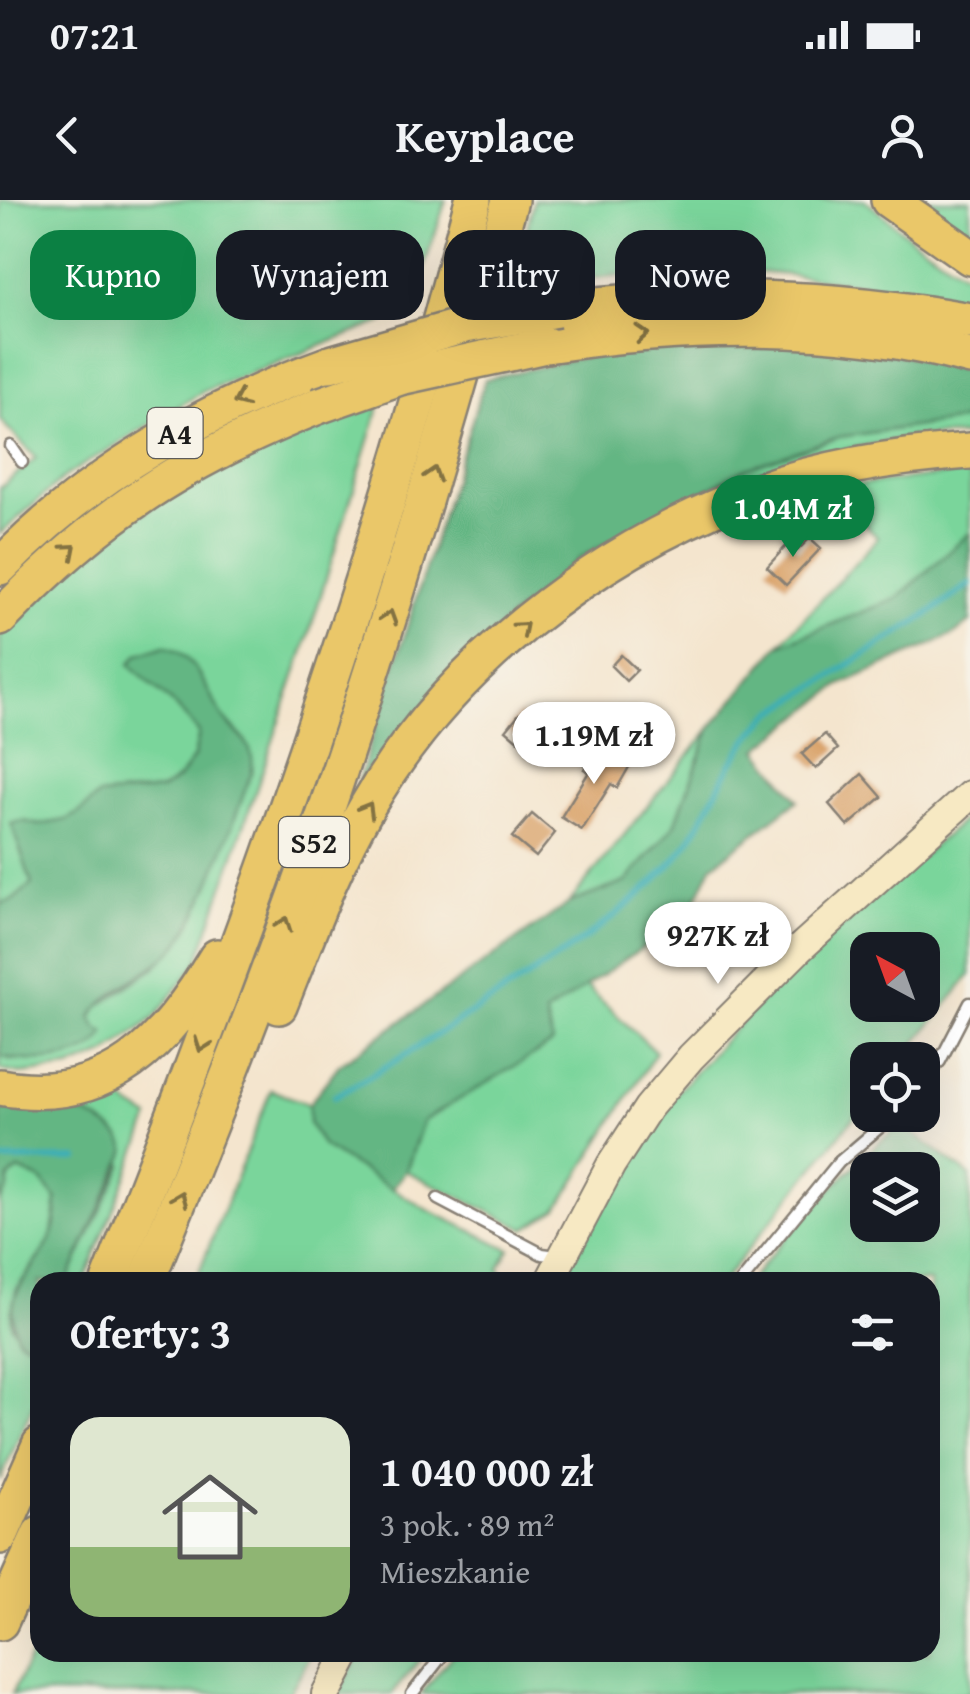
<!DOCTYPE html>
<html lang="pl">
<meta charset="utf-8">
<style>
:root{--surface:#171b24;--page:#242831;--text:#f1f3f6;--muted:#9ea1a6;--line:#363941;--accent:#0b8043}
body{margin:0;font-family:"Gentium Book Plus",serif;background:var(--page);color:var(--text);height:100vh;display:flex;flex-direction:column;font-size:38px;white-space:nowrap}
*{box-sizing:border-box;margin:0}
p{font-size:32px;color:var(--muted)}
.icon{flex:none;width:55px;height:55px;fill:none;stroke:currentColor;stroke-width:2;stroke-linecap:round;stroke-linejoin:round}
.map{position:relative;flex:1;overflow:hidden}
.sheet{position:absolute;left:30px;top:1072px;width:910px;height:390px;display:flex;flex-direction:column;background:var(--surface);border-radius:30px;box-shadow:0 10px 40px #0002}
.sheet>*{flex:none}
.hud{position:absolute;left:30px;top:30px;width:910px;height:90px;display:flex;gap:20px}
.needle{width:65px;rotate:319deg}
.fabs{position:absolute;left:850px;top:732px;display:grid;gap:20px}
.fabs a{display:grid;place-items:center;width:90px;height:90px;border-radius:20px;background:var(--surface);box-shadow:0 10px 40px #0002;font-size:50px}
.price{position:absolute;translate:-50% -85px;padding:0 22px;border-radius:35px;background:#fff;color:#222;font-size:32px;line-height:65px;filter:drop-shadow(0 2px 5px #0008)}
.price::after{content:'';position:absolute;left:50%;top:60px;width:30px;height:22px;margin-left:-15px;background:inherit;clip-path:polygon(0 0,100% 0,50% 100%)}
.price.active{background:var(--accent);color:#fff}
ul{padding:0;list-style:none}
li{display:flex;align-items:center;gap:30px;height:250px;padding:0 40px}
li+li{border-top:2px solid var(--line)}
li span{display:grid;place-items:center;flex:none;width:280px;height:200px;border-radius:30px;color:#555}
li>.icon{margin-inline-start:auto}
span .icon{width:120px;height:120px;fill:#fffc;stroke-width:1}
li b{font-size:42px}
h2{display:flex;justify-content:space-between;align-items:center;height:120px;padding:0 40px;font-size:42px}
.pill{padding:0 35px;border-radius:30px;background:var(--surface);box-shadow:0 10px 40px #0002;font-size:35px;line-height:90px}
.pill.active{background:var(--accent);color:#fff}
.status{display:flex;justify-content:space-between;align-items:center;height:70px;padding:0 50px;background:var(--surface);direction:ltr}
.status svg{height:28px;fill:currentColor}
header{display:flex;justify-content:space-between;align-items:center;height:130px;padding:0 40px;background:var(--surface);font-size:45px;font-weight:800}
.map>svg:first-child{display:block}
.green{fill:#7ad59b;stroke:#4b785c;stroke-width:2.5;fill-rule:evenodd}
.forest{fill:#63b683;stroke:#406950;stroke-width:2.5}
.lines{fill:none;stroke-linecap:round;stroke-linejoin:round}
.stream{stroke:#3dafb5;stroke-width:6}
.building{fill:#d9a168}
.lane-casing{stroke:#888075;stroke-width:15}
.secondary-casing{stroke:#888075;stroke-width:32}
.highway-casing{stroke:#888075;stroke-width:40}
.lane{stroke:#fff;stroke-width:10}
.secondary{stroke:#f7e9c3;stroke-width:28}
.highway{stroke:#eac769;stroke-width:35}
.highway-bridge-casing{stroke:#888075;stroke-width:40;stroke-linecap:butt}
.highway-bridge{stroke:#eac769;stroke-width:35}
.oneway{stroke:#837242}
.labels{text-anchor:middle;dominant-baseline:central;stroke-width:10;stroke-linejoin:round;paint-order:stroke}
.shield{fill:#f7f3e8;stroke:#5e5c59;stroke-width:2.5}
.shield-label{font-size:30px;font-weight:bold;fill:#1c1c1c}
</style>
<div class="status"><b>07:21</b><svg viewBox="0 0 49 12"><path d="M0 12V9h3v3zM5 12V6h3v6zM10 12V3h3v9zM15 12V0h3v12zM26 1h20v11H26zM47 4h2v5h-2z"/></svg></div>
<header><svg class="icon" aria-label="back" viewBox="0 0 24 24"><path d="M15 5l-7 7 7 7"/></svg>Keyplace<svg class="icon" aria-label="person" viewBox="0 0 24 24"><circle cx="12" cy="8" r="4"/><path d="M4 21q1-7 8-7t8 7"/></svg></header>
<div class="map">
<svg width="970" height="1494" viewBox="0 0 970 1494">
<rect width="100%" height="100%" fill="#f7f3e8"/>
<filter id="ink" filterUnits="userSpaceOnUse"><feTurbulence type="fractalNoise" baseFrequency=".01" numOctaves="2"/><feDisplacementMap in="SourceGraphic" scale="20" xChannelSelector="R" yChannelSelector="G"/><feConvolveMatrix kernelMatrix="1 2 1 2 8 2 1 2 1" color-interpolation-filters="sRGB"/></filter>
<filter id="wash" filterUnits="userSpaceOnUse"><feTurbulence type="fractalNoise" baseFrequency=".0048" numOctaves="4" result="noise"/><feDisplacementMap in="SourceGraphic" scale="40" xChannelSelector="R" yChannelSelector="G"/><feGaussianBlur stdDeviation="2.25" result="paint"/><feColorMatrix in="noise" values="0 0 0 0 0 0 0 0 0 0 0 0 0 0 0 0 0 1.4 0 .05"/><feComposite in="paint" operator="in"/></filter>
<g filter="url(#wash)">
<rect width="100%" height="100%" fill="#f4e5ce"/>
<g class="green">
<path d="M0,0H446L410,111L204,191L67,275L0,334V288L36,258L0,220Z"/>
<path d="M534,0H865L911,38L970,77V102C894,89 819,76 742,71C669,67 585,79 512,88Z"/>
<path d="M913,0H970V41Z"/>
<path d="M380,205L303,453L197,763L154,818L106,854L70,868L20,874L0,870V856L13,860L96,827L91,817L98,807L154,768L178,745L200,704L252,572L244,539L220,513L200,475L165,446L138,454L130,464C153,488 179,505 199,533L194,557L180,577L161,590L98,596L80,612L66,620L38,625L24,621L12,624L32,684L13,700L0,704V435L86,348L230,259Z"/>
<path d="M970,219V236H915L790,261L696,300L503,424L580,358L747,268L839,237Z"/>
<path d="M970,272V333L896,399L779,445L878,338L858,318L855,285Z"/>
<path d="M710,529L675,625L626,682L569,703Z"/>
<path d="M970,614V775L902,860H868L867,901L722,1082H559L654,917L784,775ZM868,750H922V805H868Z"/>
<path d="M586,786L656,852L558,1008L525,1029L406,971L423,921L552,843L545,814Z"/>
<path d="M271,890L309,904V923L324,946L426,1009L510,1049L499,1068L508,1082H195Z"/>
<path d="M108,892L150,918L84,1082H67L123,964L50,909Z"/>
<path d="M901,924L970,976V1494H421L454,1453L930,1452V1082H749C795,1024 844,972 901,924ZM868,970H922V1025H868Z"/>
<path d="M19,970L41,980L57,999L51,1039L16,1090L11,1114L12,1127L29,1144L40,1138V1189L0,1280V1002L8,988L9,977Z"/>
<path d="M40,1437V1452L312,1453L289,1494H12Z"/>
<path d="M360,1453H425L392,1494H338Z"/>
</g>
<g class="forest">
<path d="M768,140L905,155L970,171V219L839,237L747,268L580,358L503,424L357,585L485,179L619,149Z"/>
<path d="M970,333V422L955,434L840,485L758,549L798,600L712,666L688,717L545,814L553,843L423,921L406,971L392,989L323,946L309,923V904L339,865L569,703L626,682L675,625L710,529L779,445L896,399Z"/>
<path d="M165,446C198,455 206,493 224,518C231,529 244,536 249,548C253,556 253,563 252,572C235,615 203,717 174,749C150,775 110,787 91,817L96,827L105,833C91,863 28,864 0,856V704L13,700L32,684L11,623L24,621L39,625L65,620L80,612L98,596L161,590L180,577L194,557L199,533C179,505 153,488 130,464L138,454Z"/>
<path d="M0,908C40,910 74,901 108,927C118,934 124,939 126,951L67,1082H40V1138L29,1144L18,1139C0,1088 34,1077 50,1039C56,1027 56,1013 57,1000L41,980L19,970L9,977L8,988L0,1002Z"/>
</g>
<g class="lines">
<g class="stream">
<path d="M335,896C385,869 432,838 479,808C546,765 615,724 669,666C712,621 720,561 771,514L927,415L970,384"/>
<path d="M0,960L77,959"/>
</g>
</g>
<g id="blocks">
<g class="building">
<path d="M810,338L821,348L786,385L767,367L790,342L798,350Z"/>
<path d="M621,455L637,470L626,481L611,466Z"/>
<path d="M519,514L533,526L520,542L506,530Z"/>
<path d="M825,534L838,549L816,569L802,554Z"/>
<path d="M597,548L629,567L617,588L611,584L582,630L561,617L589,572L584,569Z"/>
<path d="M862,574L882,597L848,626L829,604Z"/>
<path d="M532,614L555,633L536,657L512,637Z"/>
</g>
</g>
</g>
<g filter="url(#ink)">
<use href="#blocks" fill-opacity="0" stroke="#888075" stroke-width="2.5"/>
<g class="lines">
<g class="lane-casing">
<g id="lane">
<path d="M11,246L22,262"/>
<path d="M922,883L940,861L970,803"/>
<path d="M438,999L542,1054L557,1056"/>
<path d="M741,1082L839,962L894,915"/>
<path d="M412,1494L445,1452"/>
</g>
</g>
<g class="secondary-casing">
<g id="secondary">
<path d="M549,1082L611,965L648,908L691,857L800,748L970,595"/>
<path d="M326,1494L348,1452"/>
</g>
</g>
<g class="highway-casing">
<g id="highway">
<path d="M889,0L970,57"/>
<path d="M557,109C703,93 825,95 970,121"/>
<path d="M546,145C682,124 836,120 970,157"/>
<path d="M0,367C92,271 207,209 330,164"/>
<path d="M0,418C101,313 184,260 318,206"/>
<path d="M279,806C306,739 331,668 368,605C448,466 592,355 741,297C814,269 892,256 970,251"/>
<path d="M0,887C110,907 166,841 217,757"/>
<path d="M109,1082C250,729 377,369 473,0"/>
<path d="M146,1082C212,919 278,755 334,587C399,393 456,197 510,0"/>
<path d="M0,1336L40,1245"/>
<path d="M0,1422L40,1334"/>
</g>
</g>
<use href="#lane" class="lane"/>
<use href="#secondary" class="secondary"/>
<use href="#highway" class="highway"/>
<g class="highway-bridge-casing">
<g id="highway-bridge">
<path d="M330,164L465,125L557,109"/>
<path d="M318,206L400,177L546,145"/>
</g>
</g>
<use href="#highway-bridge" class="highway-bridge"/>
</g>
<defs><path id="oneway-chevron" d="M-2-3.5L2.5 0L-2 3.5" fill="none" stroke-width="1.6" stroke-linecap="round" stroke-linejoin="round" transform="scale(2.5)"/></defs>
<g class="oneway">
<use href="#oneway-chevron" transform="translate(642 134) rotate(-4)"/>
<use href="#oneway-chevron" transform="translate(240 200) rotate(156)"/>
<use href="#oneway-chevron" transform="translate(433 274) rotate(-73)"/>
<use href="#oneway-chevron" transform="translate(70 350) rotate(-41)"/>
<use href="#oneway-chevron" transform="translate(389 417) rotate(-72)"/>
<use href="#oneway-chevron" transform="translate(522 428) rotate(-41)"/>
<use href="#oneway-chevron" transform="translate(367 609) rotate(-60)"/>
<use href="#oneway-chevron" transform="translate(284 724) rotate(-70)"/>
<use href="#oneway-chevron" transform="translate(202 845) rotate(110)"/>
<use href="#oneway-chevron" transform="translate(180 998) rotate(-68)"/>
</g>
</g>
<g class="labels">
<g class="shield">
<rect x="147.5" y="208" width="55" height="50" rx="8"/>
<rect x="279" y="617" width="70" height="50" rx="8"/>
</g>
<g class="shield-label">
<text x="175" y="233">A4</text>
<text x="314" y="642">S52</text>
</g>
</g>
</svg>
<div class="fabs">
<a><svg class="needle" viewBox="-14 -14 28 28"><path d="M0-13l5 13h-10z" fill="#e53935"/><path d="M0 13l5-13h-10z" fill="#9ea1a6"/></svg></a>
<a><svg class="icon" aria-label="locate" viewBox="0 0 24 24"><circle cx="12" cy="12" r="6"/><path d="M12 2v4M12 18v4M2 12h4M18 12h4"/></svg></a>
<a><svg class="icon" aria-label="layers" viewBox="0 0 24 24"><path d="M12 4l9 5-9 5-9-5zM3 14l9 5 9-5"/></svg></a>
</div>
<b class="price active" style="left:793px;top:360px">1.04M zł</b>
<b class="price" style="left:594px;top:587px">1.19M zł</b>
<b class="price" style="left:718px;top:787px">927K zł</b>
<div class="hud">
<a class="pill active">Kupno</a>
<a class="pill">Wynajem</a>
<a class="pill">Filtry</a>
<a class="pill">Nowe</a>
</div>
<section class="sheet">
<h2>Oferty: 3<svg class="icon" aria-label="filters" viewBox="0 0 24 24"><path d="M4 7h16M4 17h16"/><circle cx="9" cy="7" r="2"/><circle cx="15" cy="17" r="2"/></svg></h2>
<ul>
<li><span style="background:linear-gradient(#dfe7d0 65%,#8fb573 0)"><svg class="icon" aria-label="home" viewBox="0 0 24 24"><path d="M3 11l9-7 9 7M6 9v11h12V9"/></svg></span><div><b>1 040 000 zł</b><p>3 pok. · 89 m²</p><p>Mieszkanie</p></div></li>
</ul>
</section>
</div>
